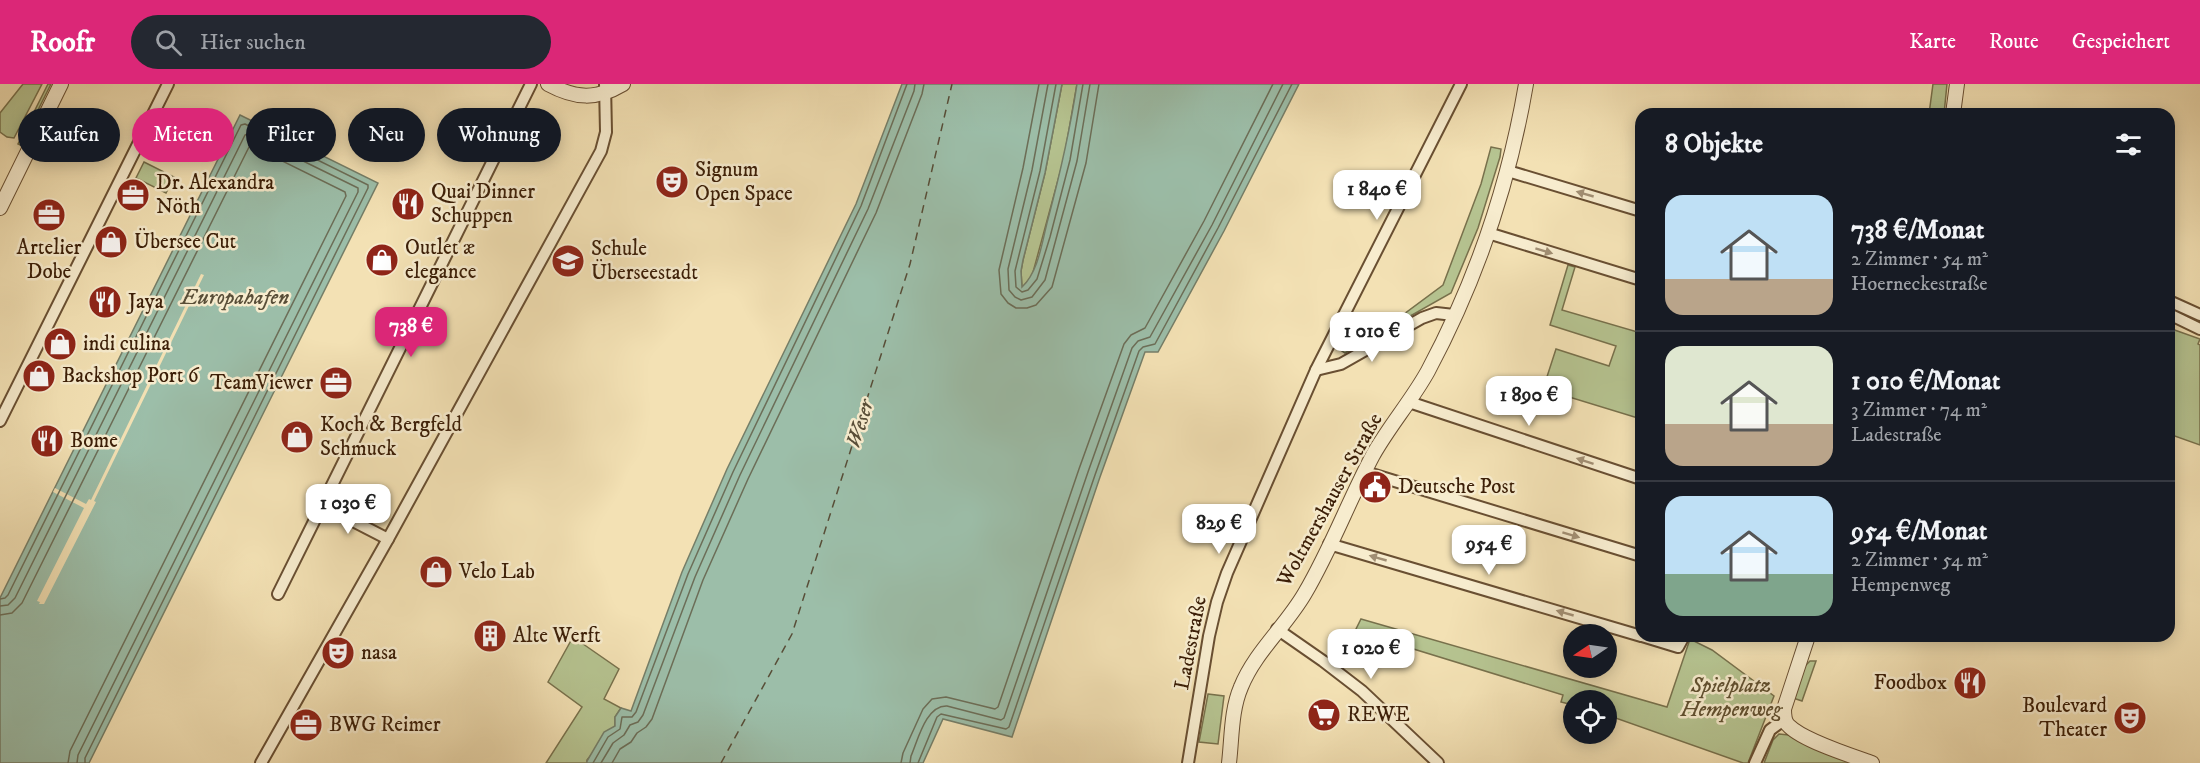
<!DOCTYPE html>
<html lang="de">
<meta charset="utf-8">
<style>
:root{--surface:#171b24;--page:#242831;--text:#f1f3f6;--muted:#9ea1a6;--line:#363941;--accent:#db2777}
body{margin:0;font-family:"IM FELL DW Pica",serif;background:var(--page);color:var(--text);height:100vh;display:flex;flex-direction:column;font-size:22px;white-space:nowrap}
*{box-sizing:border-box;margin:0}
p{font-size:20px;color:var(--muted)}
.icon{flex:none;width:33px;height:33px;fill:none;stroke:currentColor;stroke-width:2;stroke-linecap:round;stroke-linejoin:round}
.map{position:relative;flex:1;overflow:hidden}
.sheet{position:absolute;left:1635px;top:24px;width:540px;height:534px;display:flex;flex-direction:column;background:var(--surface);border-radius:18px;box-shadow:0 3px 15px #0003}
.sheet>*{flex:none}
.hud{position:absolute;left:18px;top:24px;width:570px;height:54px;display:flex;gap:12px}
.needle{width:39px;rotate:257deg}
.buttons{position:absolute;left:1563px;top:540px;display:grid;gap:12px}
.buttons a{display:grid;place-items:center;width:54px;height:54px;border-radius:50%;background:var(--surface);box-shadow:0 3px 15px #0003;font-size:30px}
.price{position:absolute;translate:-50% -51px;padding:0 14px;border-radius:12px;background:#fff;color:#222;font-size:20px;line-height:39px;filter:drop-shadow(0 2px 3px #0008)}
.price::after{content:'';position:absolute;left:50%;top:36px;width:18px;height:14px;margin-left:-9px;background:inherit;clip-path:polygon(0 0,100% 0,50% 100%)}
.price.active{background:var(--accent);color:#fff}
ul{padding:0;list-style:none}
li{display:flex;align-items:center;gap:18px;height:150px;padding:0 30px}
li+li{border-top:2px solid var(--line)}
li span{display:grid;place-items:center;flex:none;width:168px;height:120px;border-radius:18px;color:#555}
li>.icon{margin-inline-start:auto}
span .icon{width:72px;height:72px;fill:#fffc;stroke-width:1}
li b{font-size:26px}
h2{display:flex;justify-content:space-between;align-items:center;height:72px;padding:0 30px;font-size:26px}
.tag{padding:0 21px;border-radius:27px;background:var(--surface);box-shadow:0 3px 15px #0003;font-size:21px;line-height:54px}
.tag.active{background:var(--accent);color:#fff}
header{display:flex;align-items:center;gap:36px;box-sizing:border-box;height:84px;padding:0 30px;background:var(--accent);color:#fff}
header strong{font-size:28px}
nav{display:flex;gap:33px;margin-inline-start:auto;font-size:21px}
.search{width:420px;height:54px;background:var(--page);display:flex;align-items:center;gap:15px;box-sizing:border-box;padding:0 21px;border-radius:33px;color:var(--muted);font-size:22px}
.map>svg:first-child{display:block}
.green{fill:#b6c491;stroke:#78714c;stroke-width:1.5}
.water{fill:#9cbea9;stroke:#757e68;stroke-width:1.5}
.pier{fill:#f3e1b4}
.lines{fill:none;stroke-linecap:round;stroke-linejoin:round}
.shore{stroke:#6c6e58;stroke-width:1.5}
.ferry{stroke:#584e38;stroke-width:1.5;stroke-dasharray:8 6;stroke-linecap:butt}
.minor-casing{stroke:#694f32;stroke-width:14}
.tertiary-casing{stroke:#694f32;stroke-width:16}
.minor{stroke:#f7ecce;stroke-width:10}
.tertiary{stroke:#f7ecce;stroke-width:14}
.oneway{fill:#a28f74}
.labels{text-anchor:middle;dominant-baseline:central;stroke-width:5;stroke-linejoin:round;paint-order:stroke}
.poi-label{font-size:21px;fill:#3b1e07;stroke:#f7ecce;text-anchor:start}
.street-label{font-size:21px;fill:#3b1e07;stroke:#f7ecce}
.park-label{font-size:21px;font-style:italic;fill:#605030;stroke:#f7ecce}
.water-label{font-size:22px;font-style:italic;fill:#584e38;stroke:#f7ecce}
</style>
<header>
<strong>Roofr</strong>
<div class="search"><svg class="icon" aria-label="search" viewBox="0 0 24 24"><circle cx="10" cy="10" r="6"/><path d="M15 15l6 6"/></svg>Hier suchen</div>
<nav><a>Karte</a><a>Route</a><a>Gespeichert</a></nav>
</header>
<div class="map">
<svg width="2200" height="679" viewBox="0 0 2200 679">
<rect width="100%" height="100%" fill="#f3e1b4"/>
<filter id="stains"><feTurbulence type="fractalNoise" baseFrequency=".00333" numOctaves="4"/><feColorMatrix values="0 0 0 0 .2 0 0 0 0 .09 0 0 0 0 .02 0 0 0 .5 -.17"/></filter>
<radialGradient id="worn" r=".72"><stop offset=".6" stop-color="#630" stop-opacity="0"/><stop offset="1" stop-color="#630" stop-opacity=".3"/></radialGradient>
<g class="green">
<path d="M23,0H42L14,54L7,53L0,48V29Z"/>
<path d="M48,0H51L28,46L29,51L25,59L20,61L18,60Z"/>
<path d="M1062,0H1077L1064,74L1032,192L1022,204L1021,187L1023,176L1045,89Z"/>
<path d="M1933,0H1947L1944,30H1929Z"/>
<path d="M1491,63L1501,65L1500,73L1478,144L1451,209L1345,269L1342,267L1389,241L1443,201L1481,100Z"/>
<path d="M144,78L174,93L166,109L136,94Z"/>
<path d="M1568,181L1575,183L1562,226L1641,249V335L1543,305L1556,265L1609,282L1616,262L1550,241Z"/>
<path d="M2169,244L2200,255L2198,260L2200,261V361L2169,350Z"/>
<path d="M1361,535L1667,623L1690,555L1712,566L1774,612L1748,679H1743L1607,631L1606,616H1574L1573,621L1561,618L1563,611L1355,547Z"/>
<path d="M573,553L619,585L604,615L621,624L615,633V642L587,676V679H546L582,623L548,598Z"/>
<path d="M1810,577H1816L1802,617L1793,614L1803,584Z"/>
<path d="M1208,610L1224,612L1218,660L1199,658Z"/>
<path d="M1779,650L1789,651L1855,679H1764L1773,656Z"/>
</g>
<g class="water">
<path d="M902,0H1062L1045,89L1023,176L1021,187L1022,203C1039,187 1042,157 1048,135C1060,90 1070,46 1077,0H1299L1224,147L1158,268H1145L1100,393L1012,653L943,635L923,679H587V677L604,648L615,642V633L621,624L631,627L682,488L727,385L856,120Z"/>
<path d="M240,31L378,99L89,679H0V514Z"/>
</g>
<path class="pier" d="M201,190L204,191L94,417L96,418L44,520H39L40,518L37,517L84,424L53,408L55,404L86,420L89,415L91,416Z"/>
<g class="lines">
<g class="shore">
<path d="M1039,0L1023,84L999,186L1001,210L1008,219L1016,224H1027L1036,221L1052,203L1086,79L1099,0"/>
<path d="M1048,0L1032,86L1008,185L1009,206L1015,213L1021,216L1032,213L1045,196L1077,77L1090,0"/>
<path d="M1056,0L1040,87L1015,187L1016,203L1022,208L1028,206L1037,195L1050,153L1070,76L1083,0"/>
<path d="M0,515L5,514L8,511L241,41L245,40L368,101V104L85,674V679"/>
<path d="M0,522L8,521L15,514L245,51L248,50L358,104V108L78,671L77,679"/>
<path d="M0,531L12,529L22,519L249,63L252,62L345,108L346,112L70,667L68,679"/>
<path d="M593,679L608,653L620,645L622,633H632L636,628L688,490L733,388L861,122L907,0"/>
<path d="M601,679L613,659L624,651L630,641L638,638L643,631L695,493L740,391L868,125L914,7L915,0"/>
<path d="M612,679L620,665L631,658L637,649L646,643L652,635L703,496L748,395L876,129L922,10L924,0"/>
<path d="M901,679L903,669L923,625L932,615L946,613L995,625L998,623L1079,385L1124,260L1131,251L1145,244L1204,137L1273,0"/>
<path d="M910,679L911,672C918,656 926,621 947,622L1001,636L1004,634L1088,388L1132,264L1138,257L1150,253L1212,141L1283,0"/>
<path d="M918,679L937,633L941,630L1006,645L1009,643L1095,391L1139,267L1143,263L1155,260L1218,144L1292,0"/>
</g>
<path class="ferry" d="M721,679L792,550L910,180L952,0"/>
<g class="minor-casing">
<g id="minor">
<path d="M1508,87L1641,127"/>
<path d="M1488,149L1641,196"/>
<path d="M2169,217L2200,231"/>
<path d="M2169,230L2200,245"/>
<path d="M1316,286L1341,280L1422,234L1436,229L1454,231"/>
<path d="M1409,318L1641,395"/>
<path d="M0,337L168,0"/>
<path d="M1365,388L1641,472"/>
<path d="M322,421L388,455"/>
<path d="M1329,460L1641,552"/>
<path d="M278,510L531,0"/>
<path d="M1277,545L1323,577L1362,607L1438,679"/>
<path d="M1642,552L1678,563L1684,552"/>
<path d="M261,679L388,455L601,67L606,48L605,0"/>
<path d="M1188,679L1209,552L1217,518L1227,489L1316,286L1461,0"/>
<path d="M1755,679L1770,646L1785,635"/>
</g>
</g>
<g class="tertiary-casing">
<g id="tertiary">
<path d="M548,0C576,15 596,16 623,0"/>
<path d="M1953,30L1957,0"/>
<path d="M0,124L61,0"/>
<path d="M1808,552L1784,625C1784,631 1784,638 1789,642C1804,657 1852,672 1872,679"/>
<path d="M1229,679C1232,654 1231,626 1241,603C1255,568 1286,542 1305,509C1331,465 1349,416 1373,371C1390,341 1412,316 1428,287C1476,197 1509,100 1526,0"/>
</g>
</g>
<use href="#minor" class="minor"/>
<use href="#tertiary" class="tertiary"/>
</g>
<defs><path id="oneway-solid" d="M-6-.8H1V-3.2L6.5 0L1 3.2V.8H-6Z" transform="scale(1.5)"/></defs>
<g class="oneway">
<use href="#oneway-solid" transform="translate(1585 110) rotate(-164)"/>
<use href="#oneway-solid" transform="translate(1544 167) rotate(17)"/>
<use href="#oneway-solid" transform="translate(1585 377) rotate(-162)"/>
<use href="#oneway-solid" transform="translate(1571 451) rotate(17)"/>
<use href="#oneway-solid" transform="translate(1378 474) rotate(-164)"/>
<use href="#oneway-solid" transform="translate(1565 529) rotate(-164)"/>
</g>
<defs>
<g id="theatre-disc" transform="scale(1.725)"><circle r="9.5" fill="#8f2418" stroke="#f7ecce"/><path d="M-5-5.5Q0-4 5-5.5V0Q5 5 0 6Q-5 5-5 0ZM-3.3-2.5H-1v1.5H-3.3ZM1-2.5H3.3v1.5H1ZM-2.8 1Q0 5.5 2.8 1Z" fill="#fff"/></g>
<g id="office-disc" transform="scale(1.725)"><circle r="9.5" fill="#8f2418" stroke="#f7ecce"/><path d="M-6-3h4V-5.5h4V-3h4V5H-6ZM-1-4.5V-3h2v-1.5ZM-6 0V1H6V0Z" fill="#fff"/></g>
<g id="restaurant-disc" transform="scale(1.725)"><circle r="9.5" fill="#8f2418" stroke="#f7ecce"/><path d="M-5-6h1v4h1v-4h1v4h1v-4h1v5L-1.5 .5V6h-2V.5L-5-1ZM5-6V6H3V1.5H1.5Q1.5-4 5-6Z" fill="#fff"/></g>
<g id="shop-disc" transform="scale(1.725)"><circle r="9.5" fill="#8f2418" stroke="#f7ecce"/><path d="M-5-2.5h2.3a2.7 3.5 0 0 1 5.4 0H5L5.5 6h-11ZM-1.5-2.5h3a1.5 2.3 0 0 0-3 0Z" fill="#fff"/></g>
<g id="school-disc" transform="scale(1.725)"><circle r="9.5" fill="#8f2418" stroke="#f7ecce"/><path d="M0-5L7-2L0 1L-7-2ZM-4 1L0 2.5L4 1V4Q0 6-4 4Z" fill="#fff"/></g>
<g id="civic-disc" transform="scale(1.725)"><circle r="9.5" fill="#8f2418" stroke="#f7ecce"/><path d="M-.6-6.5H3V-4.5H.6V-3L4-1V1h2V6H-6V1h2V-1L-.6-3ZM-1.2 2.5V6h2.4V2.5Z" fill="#fff"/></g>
<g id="building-disc" transform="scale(1.725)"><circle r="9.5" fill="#8f2418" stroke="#f7ecce"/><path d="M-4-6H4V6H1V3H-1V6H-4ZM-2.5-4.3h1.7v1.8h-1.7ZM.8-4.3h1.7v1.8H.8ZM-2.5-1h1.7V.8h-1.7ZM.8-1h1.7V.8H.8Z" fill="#fff"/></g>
<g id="supermarket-disc" transform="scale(1.725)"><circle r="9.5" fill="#8f2418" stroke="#f7ecce"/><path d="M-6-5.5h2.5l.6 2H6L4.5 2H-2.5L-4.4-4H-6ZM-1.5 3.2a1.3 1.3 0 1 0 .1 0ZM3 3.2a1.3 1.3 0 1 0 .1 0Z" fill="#fff"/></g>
</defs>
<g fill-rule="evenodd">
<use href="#theatre-disc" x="672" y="98"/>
<use href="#office-disc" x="133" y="111"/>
<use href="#restaurant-disc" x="408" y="120"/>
<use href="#office-disc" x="49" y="131"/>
<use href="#shop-disc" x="111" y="158"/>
<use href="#shop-disc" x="382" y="176"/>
<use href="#school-disc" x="568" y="177"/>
<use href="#restaurant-disc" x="105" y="218"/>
<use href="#shop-disc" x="60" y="260"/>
<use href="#shop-disc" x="39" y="292"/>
<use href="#office-disc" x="336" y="299"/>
<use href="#shop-disc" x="297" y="353"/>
<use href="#restaurant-disc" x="47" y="357"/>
<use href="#civic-disc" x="1375" y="403"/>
<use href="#shop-disc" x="436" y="488"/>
<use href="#building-disc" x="490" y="552"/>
<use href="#theatre-disc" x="338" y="569"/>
<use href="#restaurant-disc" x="1970" y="599"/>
<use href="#supermarket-disc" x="1324" y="631"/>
<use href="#theatre-disc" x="2130" y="634"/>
<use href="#office-disc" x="306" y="641"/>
</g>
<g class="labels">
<g class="poi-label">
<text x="695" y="86">Signum<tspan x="695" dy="24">Open Space</tspan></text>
<text x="156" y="99">Dr. Alexandra<tspan x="156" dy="24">Nöth</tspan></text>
<text x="431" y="108">Quai Dinner<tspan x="431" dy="24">Schuppen</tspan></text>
<text x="134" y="158">Übersee Cut</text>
<text x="49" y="164" text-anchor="middle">Artelier<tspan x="49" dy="24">Dobe</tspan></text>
<text x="405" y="164">Outlet æ<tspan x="405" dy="24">elegance</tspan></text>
<text x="591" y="165">Schule<tspan x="591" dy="24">Überseestadt</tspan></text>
<text x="128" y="218">Jaya</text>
<text x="83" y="260">indi culina</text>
<text x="62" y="292">Backshop Port 6</text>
<text x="313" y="299" text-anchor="end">TeamViewer</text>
<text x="320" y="341">Koch &amp; Bergfeld<tspan x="320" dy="24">Schmuck</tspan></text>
<text x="70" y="357">Bome</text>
<text x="1398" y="403">Deutsche Post</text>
<text x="459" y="488">Velo Lab</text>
<text x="513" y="552">Alte Werft</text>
<text x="361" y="569">nasa</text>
<text x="1947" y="599" text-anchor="end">Foodbox</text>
<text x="2107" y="622" text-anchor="end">Boulevard<tspan x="2107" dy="24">Theater</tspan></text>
<text x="1347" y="631">REWE</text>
<text x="329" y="641">BWG Reimer</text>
</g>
<g class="street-label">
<text transform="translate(1330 416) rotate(-61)">Woltmershauser Straße</text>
<text transform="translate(1191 559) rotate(-79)">Ladestraße</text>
</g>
<g class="park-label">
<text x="1731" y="602">Spielplatz<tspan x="1731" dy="24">Hempenweg</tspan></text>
</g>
<g class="water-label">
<text x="235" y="213">Europahafen</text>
<text transform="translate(860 340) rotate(-73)">Weser</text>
</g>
</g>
<rect width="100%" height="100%" filter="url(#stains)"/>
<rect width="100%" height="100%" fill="url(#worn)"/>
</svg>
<div class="buttons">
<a><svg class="needle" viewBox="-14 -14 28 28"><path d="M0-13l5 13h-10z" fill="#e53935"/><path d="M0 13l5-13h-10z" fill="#9ea1a6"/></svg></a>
<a><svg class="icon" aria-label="locate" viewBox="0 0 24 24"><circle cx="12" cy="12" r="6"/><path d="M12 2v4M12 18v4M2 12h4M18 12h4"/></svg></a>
</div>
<b class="price" style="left:1377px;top:137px">1 840 €</b>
<b class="price active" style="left:411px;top:274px">738 €</b>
<b class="price" style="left:1372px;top:279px">1 010 €</b>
<b class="price" style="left:1529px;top:343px">1 890 €</b>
<b class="price" style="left:348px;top:451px">1 030 €</b>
<b class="price" style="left:1219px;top:471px">829 €</b>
<b class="price" style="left:1489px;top:492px">954 €</b>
<b class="price" style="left:1371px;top:596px">1 020 €</b>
<div class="hud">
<a class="tag">Kaufen</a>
<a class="tag active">Mieten</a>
<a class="tag">Filter</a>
<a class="tag">Neu</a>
<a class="tag">Wohnung</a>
</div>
<section class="sheet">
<h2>8 Objekte<svg class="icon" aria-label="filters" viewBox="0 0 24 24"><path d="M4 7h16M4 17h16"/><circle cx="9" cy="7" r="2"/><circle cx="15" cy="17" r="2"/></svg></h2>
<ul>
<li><span style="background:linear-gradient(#bfe0f5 70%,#b9a48a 0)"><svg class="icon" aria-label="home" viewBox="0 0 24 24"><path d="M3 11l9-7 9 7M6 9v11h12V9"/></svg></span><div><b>738 €/Monat</b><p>2 Zimmer · 54 m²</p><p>Hoerneckestraße</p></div></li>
<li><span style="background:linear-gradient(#dfe7d0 65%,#b9a48a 0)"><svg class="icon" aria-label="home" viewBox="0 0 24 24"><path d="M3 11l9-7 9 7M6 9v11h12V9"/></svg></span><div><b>1 010 €/Monat</b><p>3 Zimmer · 74 m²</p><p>Ladestraße</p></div></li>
<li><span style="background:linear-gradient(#bfe0f5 65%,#7fa58c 0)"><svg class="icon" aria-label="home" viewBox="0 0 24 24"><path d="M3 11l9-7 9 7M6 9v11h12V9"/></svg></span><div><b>954 €/Monat</b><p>2 Zimmer · 54 m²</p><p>Hempenweg</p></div></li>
</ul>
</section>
</div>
